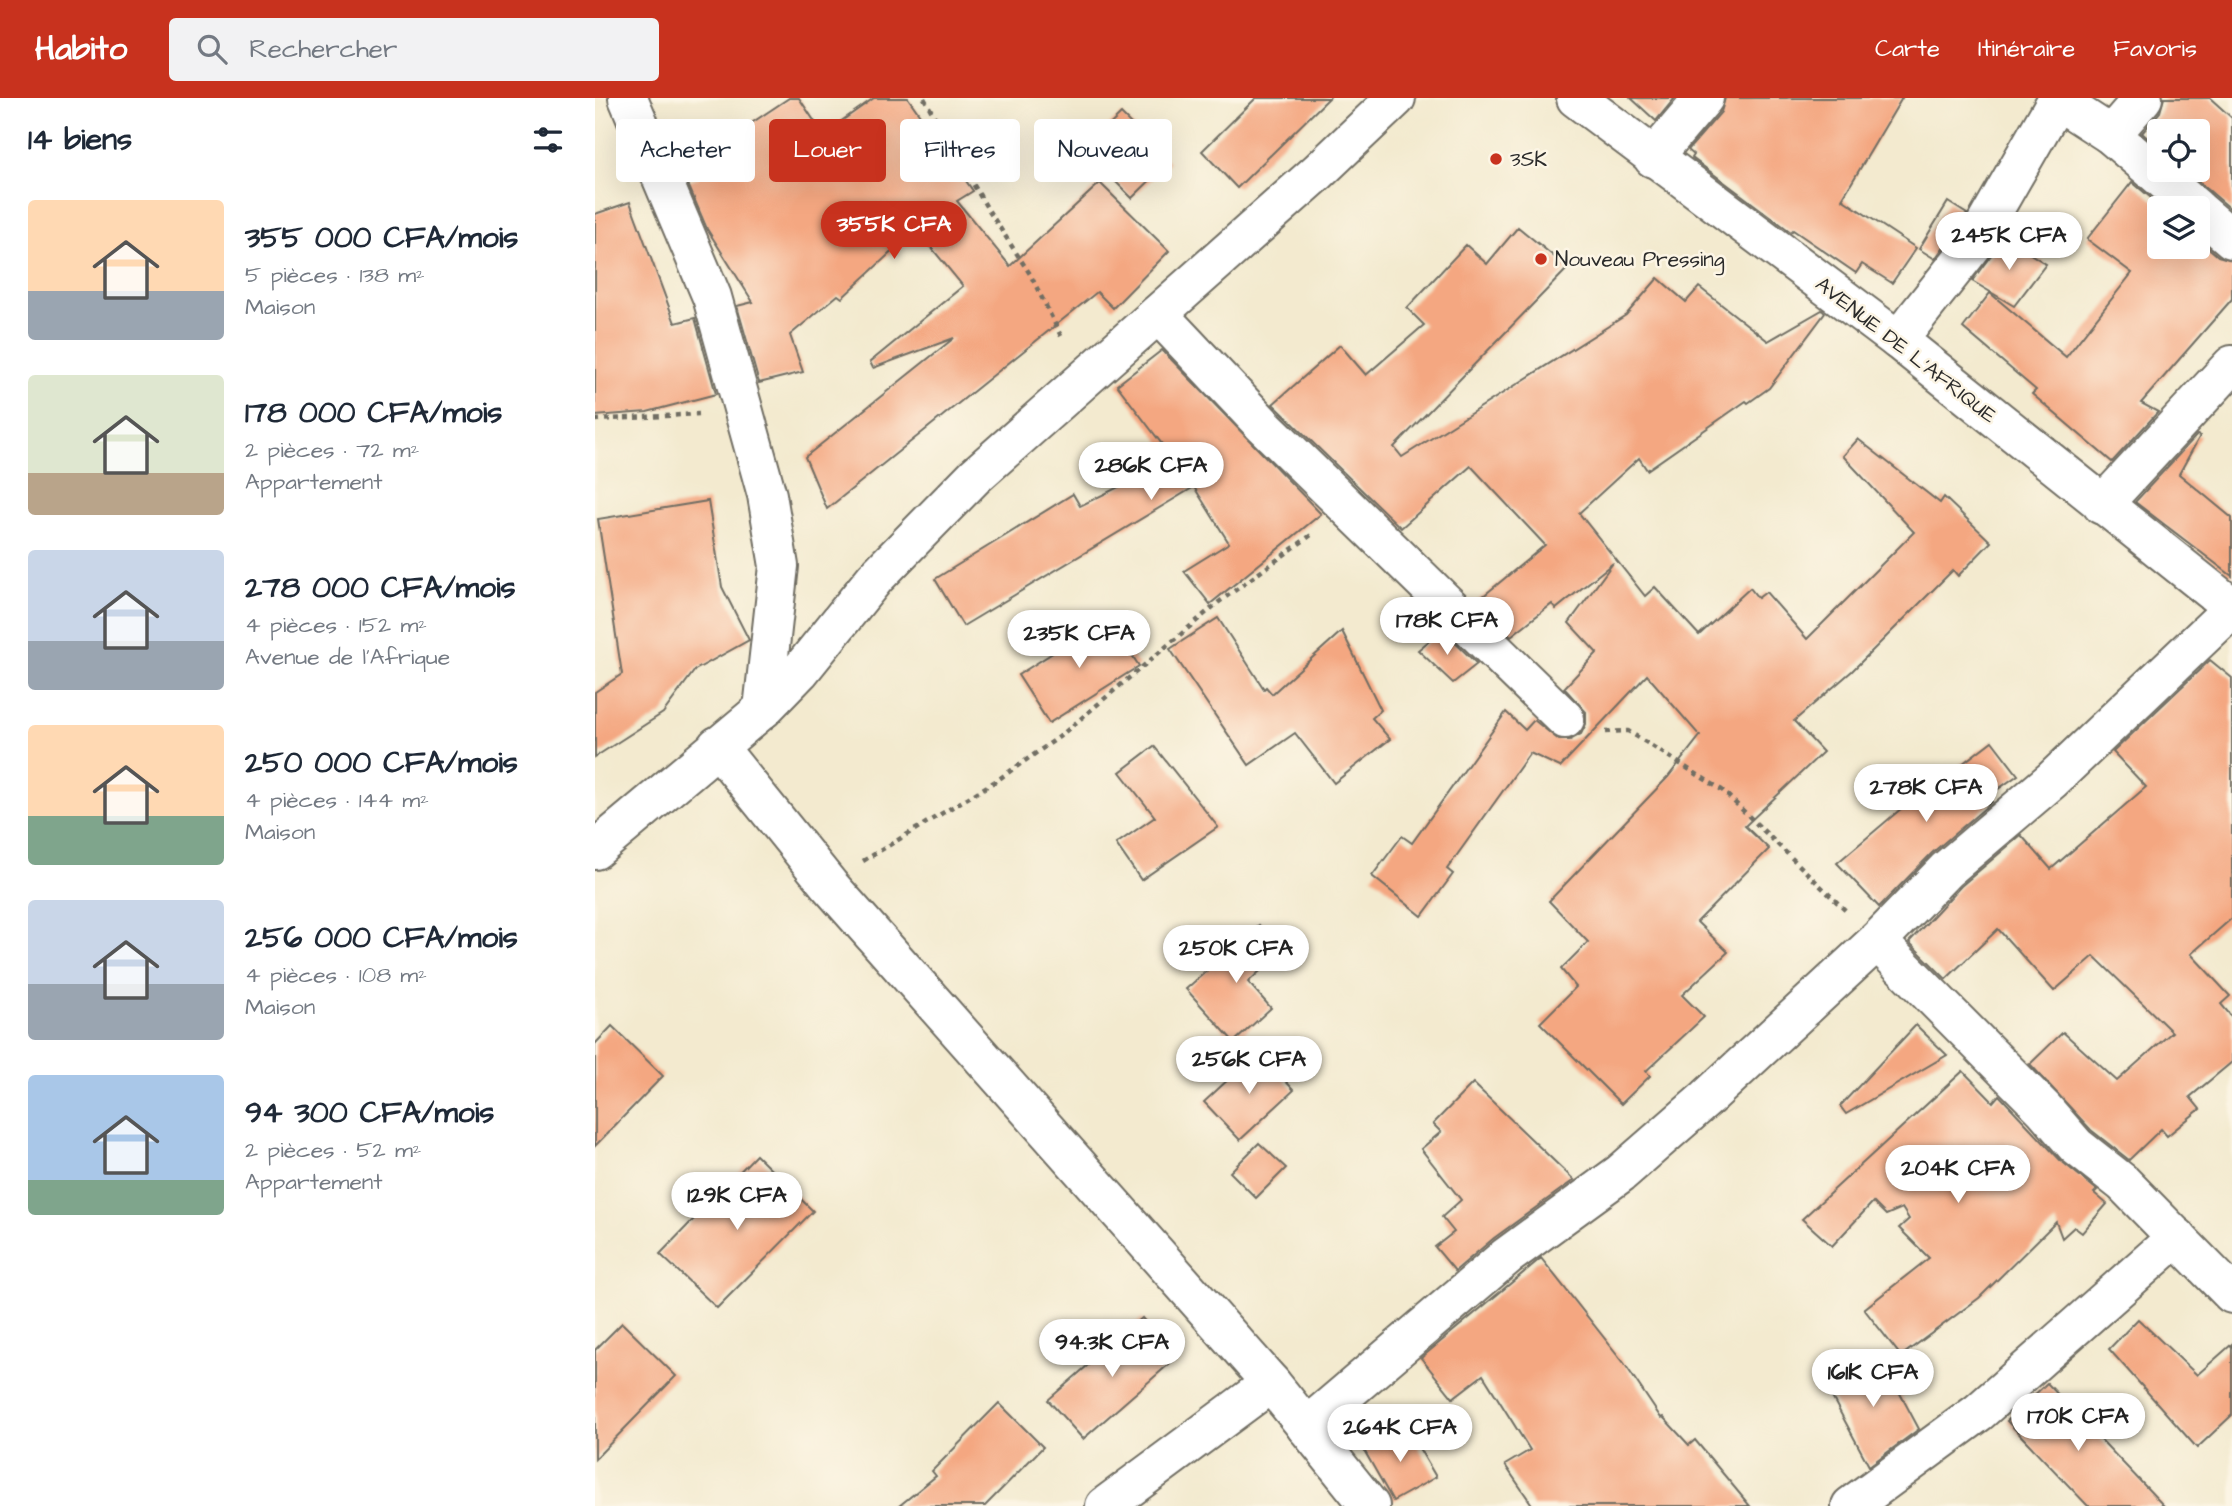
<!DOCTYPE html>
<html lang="fr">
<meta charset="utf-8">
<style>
:root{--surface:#fff;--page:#f2f2f3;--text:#1f2937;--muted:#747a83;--accent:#c8321e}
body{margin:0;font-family:"Architects Daughter",sans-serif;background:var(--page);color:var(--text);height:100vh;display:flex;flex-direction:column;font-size:26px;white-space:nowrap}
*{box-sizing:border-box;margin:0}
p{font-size:23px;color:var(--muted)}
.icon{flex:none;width:38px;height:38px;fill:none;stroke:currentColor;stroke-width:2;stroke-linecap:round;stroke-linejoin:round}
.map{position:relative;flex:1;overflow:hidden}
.sheet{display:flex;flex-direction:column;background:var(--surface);width:595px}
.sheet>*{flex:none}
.hud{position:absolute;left:21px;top:21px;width:665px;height:63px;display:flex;gap:14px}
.buttons{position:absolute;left:1552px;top:21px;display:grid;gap:14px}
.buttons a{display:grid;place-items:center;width:63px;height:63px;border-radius:7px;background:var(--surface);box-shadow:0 7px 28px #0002;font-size:35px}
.price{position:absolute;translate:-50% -60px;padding:0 16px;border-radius:24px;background:#fff;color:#222;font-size:23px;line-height:46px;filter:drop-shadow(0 2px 4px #0008)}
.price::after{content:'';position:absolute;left:50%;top:42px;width:21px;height:16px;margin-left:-10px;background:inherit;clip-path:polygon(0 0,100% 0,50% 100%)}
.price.active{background:var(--accent);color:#fff}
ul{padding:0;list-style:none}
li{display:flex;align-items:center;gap:21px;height:175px;padding:0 28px}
li span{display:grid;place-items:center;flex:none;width:196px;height:140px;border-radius:7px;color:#555}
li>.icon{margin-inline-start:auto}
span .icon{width:84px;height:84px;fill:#fffc;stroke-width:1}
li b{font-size:30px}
h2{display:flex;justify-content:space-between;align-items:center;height:84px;padding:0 28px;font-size:30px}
.tag{padding:0 24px;border-radius:7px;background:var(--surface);box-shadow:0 7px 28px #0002;font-size:24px;line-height:63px}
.tag.active{background:var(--accent);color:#fff}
header{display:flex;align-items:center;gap:42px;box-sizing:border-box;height:98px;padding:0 35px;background:var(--accent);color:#fff}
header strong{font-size:33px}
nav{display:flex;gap:38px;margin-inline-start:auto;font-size:24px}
.search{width:490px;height:63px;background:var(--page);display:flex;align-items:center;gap:18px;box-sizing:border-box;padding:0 24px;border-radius:7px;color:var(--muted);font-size:26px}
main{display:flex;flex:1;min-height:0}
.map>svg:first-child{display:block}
.building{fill:#f4a781}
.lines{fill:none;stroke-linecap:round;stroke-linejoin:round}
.minor-casing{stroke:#716e64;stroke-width:42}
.major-casing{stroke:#716e64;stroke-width:42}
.path{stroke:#716e64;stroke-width:4.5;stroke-dasharray:5 5;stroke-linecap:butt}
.minor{stroke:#fff;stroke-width:38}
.major{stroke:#fff;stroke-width:38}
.poi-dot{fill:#c8321e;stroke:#fcf5e5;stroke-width:2.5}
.labels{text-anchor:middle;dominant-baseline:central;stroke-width:5;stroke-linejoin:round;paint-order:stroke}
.poi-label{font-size:21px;fill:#2b2b2b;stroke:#fcf5e5;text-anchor:start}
.street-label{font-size:21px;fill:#2b2b2b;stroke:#fcf5e5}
</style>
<header>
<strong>Habito</strong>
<div class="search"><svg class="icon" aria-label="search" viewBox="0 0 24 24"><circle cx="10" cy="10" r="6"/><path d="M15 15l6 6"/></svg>Rechercher</div>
<nav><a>Carte</a><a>Itinéraire</a><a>Favoris</a></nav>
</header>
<main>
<section class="sheet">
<h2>14 biens<svg class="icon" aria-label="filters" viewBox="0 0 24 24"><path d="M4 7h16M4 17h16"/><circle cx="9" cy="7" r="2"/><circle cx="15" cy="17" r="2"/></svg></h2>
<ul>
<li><span style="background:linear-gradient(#ffd9b3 65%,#9aa5b1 0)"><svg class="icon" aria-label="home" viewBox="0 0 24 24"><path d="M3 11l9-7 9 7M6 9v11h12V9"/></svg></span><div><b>355 000 CFA/mois</b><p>5 pièces · 138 m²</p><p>Maison</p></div></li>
<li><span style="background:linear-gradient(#dfe7d0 70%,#b9a48a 0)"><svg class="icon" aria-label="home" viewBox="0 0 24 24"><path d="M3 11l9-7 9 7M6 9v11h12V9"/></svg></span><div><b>178 000 CFA/mois</b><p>2 pièces · 72 m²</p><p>Appartement</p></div></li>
<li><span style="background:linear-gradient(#c9d6e8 65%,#9aa5b1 0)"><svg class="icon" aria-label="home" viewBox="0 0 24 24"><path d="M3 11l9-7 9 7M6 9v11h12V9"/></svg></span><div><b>278 000 CFA/mois</b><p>4 pièces · 152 m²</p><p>Avenue de l'Afrique</p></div></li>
<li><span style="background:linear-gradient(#ffd9b3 65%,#7fa58c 0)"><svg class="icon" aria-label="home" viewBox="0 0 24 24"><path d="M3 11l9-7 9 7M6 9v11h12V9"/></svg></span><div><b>250 000 CFA/mois</b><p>4 pièces · 144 m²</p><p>Maison</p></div></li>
<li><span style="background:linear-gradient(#c9d6e8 60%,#9aa5b1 0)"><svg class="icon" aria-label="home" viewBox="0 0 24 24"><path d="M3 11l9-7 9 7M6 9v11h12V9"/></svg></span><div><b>256 000 CFA/mois</b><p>4 pièces · 108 m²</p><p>Maison</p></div></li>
<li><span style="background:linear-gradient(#a9c7e8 75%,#7fa58c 0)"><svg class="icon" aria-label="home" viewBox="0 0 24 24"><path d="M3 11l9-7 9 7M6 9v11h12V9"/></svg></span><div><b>94 300 CFA/mois</b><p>2 pièces · 52 m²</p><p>Appartement</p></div></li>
</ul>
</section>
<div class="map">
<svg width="1637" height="1408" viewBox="0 0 1637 1408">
<rect width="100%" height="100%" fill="#fcf5e5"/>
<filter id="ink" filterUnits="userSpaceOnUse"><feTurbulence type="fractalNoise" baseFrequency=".0143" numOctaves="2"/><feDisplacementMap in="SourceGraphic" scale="14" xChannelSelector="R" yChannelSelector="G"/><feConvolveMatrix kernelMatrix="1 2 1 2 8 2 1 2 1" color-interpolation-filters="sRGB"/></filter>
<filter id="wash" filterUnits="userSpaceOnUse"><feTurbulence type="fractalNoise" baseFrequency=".00686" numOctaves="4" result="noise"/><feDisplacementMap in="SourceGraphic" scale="28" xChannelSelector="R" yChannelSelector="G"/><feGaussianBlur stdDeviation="1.57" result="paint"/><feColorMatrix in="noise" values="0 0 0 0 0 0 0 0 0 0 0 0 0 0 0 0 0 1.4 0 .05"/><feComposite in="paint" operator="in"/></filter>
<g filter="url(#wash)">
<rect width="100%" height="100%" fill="#f3eacf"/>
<g id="blocks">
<g class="building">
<path d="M194,0H204L228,36L279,0H313L378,93L362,103L415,168L505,85L574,153L518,210L502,194L232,411L210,359L359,240L278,270L275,264L368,188L321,131L247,200L243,197L195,237L208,274L164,285L142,208L158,204L112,131L92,84L104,79L98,64Z"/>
<path d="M661,0H734L642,90L607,53Z"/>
<path d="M1036,0H1080L1061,23Z"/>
<path d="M1130,0H1307L1247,101L1321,150L1297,185L1267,166L1261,175L1198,132L1196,134L1097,60L1099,57L1093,52L1126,14Z"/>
<path d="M1569,0H1615L1637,20V112L1590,72H1603V33H1564V50L1547,35L1565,14Z"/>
<path d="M526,16L574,64L537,100L489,52Z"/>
<path d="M1537,84L1568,110H1564V149H1603V141L1623,158L1637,162V201L1546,305L1563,314L1517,364L1437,296L1441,292L1368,230L1395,195L1471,259L1537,175L1492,141Z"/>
<path d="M35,104L80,225L100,220L121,296L52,314L0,318V116Z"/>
<path d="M1353,104L1372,116L1340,161L1324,151Z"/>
<path d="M923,129L973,170L799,349L807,359L1031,217L1063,180L1091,204L1104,189L1173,243L1227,212L1230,215L1174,290L1153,305L1151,303L1052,372L1044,360L984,415L1050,498L1060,489L1104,537L1155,490L1163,500L1171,494L1212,541L1319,434L1248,358L1263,341L1345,405L1349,399L1396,444L1363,478L1358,472L1257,573L1199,623L1228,654L1150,728L1174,751L1102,824L1133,854L1087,897L1109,919L1051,973L1055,978L1026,1006L945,925L981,889L966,871L993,844L954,803L1073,679L1105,638L1052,577L965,669L935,655L852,771L858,776L827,818L777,778L807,738L817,745L911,614L930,632L939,622L964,642H975L986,636L991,626V614L969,590L1002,555L974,525L1018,465L961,511L957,506L916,538L881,504L950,447L876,368L806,430L678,306L745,247L771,277L829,227L812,210L871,147L892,166Z"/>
<path d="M1409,139L1451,166L1419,208L1377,183Z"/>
<path d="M567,252L726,416L615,506L589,473L634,445L599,389L368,528L340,481L478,396L485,408L579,362L522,287Z"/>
<path d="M1602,337L1605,338L1584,376L1637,420V478L1540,404Z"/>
<path d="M113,403L127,489L154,542L100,572L68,615L0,659V594L27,576L3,421Z"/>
<path d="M513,520L544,568L454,625L423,577Z"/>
<path d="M623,520L669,591L671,589L677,596L747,533L786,612L777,620L795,641L739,685L700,635L654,667L575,551Z"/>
<path d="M847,532L882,566L858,585L823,552Z"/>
<path d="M1615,562L1637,580V820L1596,856L1635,898L1626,906L1637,919V964L1595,999L1605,1011L1572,1038L1566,1031L1534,1062L1496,1032L1435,966L1468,934L1522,983L1577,934L1499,858L1459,893L1403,831L1351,881L1314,844L1366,788L1426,737L1456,771L1551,689L1518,654Z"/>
<path d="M1397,643L1423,677L1392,699L1397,704L1337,755L1284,809L1242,765L1347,676L1350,679Z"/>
<path d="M559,648L623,729L546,782L521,746L560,719L525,674Z"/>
<path d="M664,827L687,853L653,884L676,910L639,944L591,891Z"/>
<path d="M1321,927L1352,957L1251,1016L1245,1008Z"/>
<path d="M17,928L68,978L0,1048V946Z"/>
<path d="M663,954L699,992L645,1042L609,1004Z"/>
<path d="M1368,973L1398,1004L1404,997L1465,1062L1502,1092L1499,1095L1512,1106L1487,1135L1479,1129L1467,1140L1461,1124L1384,1200L1306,1258L1269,1211L1334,1160L1304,1130L1314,1121L1307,1110L1291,1117L1278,1104L1237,1148L1207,1121Z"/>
<path d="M878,985L979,1082L899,1140L860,1173L840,1149L859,1134L847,1119L866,1102L826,1051L846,1034L838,1026Z"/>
<path d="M664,1045L691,1070L661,1100L635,1074Z"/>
<path d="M161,1057L218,1113L122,1210L65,1156Z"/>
<path d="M946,1160L1029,1265L1066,1320L1068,1319L1094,1347L1100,1342L1155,1408H938L910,1367L935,1352L888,1277L858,1300L826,1260Z"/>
<path d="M547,1220L581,1260L488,1341L453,1302Z"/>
<path d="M1543,1221L1602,1277L1637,1246V1317L1602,1350L1514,1251Z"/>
<path d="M27,1225L81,1278L0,1361V1252Z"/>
<path d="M1285,1258L1324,1331L1274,1368L1231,1288Z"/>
<path d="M1452,1285L1569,1408H1493L1412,1323Z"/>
<path d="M404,1305L448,1349L390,1408H304L341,1378L337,1373Z"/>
<path d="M811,1328L841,1379L798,1403L769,1352Z"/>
</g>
</g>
</g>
<g filter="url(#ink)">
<use href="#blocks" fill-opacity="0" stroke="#716e64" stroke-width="2"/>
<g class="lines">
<g class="minor-casing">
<g id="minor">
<path d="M33,0L117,199L172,397L184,468L168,611"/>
<path d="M1516,37L1548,0"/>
<path d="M1058,60L1109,0"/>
<path d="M1603,112L1637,141"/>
<path d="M563,216L668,327L970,621"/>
<path d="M1303,242L1380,145L1462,2L1516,37L1601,110"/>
<path d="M1507,407L1637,267"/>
<path d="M122,648L234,787L676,1285L510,1408"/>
<path d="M0,752L168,611L205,573L280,480L380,378L723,74L801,0"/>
<path d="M1282,843L1449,1011L1481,1048L1528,1085L1637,1196"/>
<path d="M676,1285L775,1408"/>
<path d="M711,1329L912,1158L1026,1075L1112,1000L1282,843L1351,772L1457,682L1637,511"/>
<path d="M1256,1408L1384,1314L1582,1139"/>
</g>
</g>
<g class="major-casing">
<path id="major" d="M981,0L1303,242L1637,509"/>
</g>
<g class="path">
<path d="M329,0L392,110L435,176L468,242"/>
<path d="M0,322L104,316"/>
<path d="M1011,634L1033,633L1127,692L1251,813"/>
<path d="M268,763L404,681L464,639L624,504L719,435"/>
</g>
<use href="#minor" class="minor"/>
<use href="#major" class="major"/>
</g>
</g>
<g class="poi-dot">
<circle cx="901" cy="61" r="7"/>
<circle cx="946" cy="161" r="7"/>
</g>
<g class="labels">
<g class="poi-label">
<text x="915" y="61">3SK</text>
<text x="960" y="161">Nouveau Pressing</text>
</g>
<g class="street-label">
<text transform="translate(1311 252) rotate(38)">AVENUE DE L'AFRIQUE</text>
</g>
</g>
</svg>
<div class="buttons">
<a><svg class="icon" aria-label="locate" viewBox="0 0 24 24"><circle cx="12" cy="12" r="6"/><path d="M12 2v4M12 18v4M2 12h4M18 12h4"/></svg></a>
<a><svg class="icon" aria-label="layers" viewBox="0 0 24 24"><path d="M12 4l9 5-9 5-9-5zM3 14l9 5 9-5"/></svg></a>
</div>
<b class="price active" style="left:299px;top:163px">355K CFA</b>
<b class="price" style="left:1414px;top:174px">245K CFA</b>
<b class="price" style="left:556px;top:404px">286K CFA</b>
<b class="price" style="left:852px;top:559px">178K CFA</b>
<b class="price" style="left:484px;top:572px">235K CFA</b>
<b class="price" style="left:1331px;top:726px">278K CFA</b>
<b class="price" style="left:641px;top:887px">250K CFA</b>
<b class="price" style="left:654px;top:998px">256K CFA</b>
<b class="price" style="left:1363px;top:1107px">204K CFA</b>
<b class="price" style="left:142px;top:1134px">129K CFA</b>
<b class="price" style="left:517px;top:1281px">94.3K CFA</b>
<b class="price" style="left:1278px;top:1311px">161K CFA</b>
<b class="price" style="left:1483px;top:1355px">170K CFA</b>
<b class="price" style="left:805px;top:1366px">264K CFA</b>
<div class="hud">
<a class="tag">Acheter</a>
<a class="tag active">Louer</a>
<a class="tag">Filtres</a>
<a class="tag">Nouveau</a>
</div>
</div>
</main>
